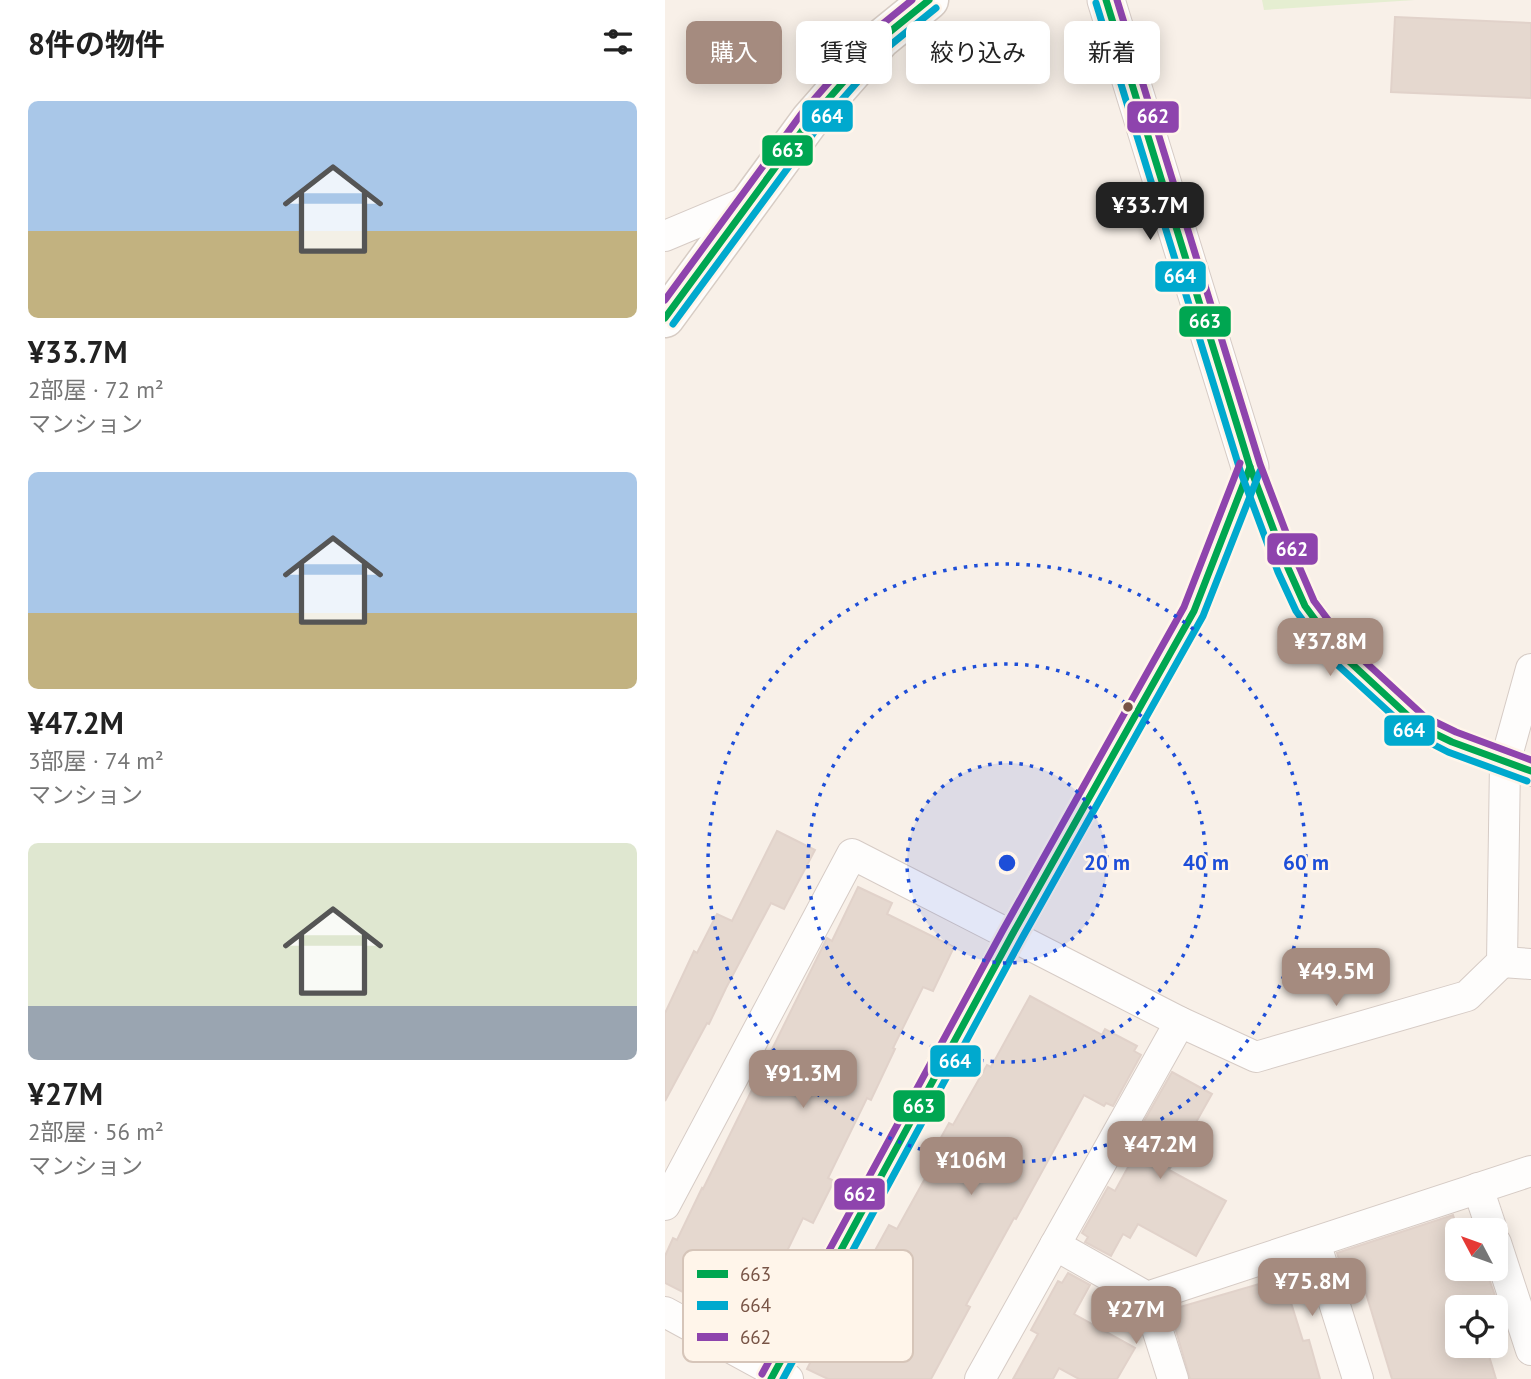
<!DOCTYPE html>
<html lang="ja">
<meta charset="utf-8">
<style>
:root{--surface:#fff;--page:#f2f2f2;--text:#222;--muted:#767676;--accent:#a58b7f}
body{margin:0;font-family:"PT Sans","Noto Sans JP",sans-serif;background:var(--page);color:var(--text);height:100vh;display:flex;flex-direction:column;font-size:26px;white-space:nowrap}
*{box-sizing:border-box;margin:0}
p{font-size:23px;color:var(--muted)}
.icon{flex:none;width:38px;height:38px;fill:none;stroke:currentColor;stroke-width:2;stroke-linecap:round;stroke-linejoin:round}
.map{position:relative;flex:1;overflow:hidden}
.details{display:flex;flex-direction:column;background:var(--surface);width:665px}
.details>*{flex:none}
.top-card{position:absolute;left:21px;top:21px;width:665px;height:63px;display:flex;gap:14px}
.needle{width:46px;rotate:311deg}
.fabs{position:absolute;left:780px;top:1218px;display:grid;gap:14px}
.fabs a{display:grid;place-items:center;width:63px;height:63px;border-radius:10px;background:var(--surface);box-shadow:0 4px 18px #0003;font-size:35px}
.price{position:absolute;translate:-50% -60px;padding:0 16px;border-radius:14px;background:var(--accent);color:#fff;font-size:23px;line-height:46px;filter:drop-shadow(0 2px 4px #0008)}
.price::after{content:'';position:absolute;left:50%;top:42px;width:21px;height:16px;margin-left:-10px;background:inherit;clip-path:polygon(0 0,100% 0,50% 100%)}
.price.active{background:#222;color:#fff}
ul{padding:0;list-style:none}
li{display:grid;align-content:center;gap:14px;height:371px;padding:0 28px}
li span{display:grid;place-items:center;height:217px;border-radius:10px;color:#555}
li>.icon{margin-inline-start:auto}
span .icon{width:126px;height:126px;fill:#fffc;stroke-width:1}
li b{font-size:30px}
h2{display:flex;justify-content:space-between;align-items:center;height:84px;padding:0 28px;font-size:30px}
.tag{padding:0 24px;border-radius:10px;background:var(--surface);box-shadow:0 4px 18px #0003;font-size:24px;line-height:63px}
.tag.active{background:var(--accent);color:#fff}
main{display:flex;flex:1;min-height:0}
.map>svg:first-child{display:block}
.green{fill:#e5eed1}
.building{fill:#e5d8cf;stroke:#e1d2ca;stroke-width:2}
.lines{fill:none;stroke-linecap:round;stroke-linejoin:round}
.minor-casing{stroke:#d6cbc5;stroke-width:32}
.tertiary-casing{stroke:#d6cbc5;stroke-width:39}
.secondary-casing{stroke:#d7ccc4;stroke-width:41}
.minor{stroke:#fefdfc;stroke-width:30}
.tertiary{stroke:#fefdfc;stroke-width:37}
.secondary{stroke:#fefdfc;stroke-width:38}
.bus-1-casing{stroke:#fff5ea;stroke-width:12}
.bus-2-casing{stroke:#fff5ea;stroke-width:12}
.bus-3-casing{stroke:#fff5ea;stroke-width:12}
.bus-1{stroke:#00a651;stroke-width:7}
.bus-2{stroke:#00a9ce;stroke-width:7}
.bus-3{stroke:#8e44ad;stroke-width:7}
.ring{fill:none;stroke:#1d4ed8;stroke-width:3.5;stroke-dasharray:3.5 7}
.bus-dot{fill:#785446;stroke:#fff5ea;stroke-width:2.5}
.key{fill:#fff5ea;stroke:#d6c5b9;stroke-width:2}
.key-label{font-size:19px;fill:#785446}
.centre{fill:#1d4ed8;stroke:#fff5ea;stroke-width:3.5}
.ring-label{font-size:21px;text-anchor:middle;font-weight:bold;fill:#1d4ed8;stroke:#fff5ea;stroke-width:5;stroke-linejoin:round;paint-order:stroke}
.line-badge{stroke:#fff5ea;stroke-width:2.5}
.badge-label{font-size:19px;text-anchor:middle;font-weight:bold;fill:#fff}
</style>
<main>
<section class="details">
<h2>8件の物件<svg class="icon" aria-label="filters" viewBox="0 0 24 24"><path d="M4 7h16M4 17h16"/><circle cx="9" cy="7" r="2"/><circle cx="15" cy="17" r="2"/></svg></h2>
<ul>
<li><span style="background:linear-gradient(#a9c7e8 60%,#c2b280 0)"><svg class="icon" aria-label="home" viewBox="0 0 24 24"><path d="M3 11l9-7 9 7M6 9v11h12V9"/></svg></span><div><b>¥33.7M</b><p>2部屋 · 72 m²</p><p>マンション</p></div></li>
<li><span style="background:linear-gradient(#a9c7e8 65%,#c2b280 0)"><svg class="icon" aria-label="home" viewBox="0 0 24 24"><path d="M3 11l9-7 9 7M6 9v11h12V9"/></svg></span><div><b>¥47.2M</b><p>3部屋 · 74 m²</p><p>マンション</p></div></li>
<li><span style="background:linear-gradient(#dfe7d0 75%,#9aa5b1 0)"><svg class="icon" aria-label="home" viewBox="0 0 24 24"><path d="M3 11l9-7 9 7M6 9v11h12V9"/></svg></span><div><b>¥27M</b><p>2部屋 · 56 m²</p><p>マンション</p></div></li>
</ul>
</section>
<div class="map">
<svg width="866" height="1379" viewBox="0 0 866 1379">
<rect width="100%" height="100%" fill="#f8f0e8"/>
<path class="green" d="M597,0H750L599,10Z"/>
<g class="building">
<path d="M730,17L866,23V98L726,92Z"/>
<path d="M112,831L150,850L119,909L106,903L61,988L44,1024L42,1023L0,1101V1013L29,951L32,953L52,914L67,921Z"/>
<path d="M193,887L227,903L222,914L289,947L268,991L258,987L228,1048L230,1049L206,1100L202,1098L163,1178L169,1181L148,1223L138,1218L108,1280L105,1279L78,1335L21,1303L24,1295L0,1283V1256L8,1238L12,1240L37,1188L38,1189L162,938L167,941Z"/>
<path d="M365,996L437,1035L440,1029L472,1046L469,1051L476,1055L448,1106L441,1103L439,1106L419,1095L351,1219L349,1218L301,1305L305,1307L266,1379H163L142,1369L169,1314L174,1316L224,1225L232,1229L262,1175L257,1172L284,1123L288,1125L322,1065L326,1067Z"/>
<path d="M507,1072L547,1094L504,1170L561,1201L531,1256L473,1224L465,1238L458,1234L446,1256L420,1242L423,1237L417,1233L443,1187L450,1191L485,1127L478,1123Z"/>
<path d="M788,1215L793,1230V1269H804L807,1278L822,1273L834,1307H793V1346H821L831,1379H727L700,1290L685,1294L672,1253Z"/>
<path d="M403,1273L425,1285L409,1314L470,1348L452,1379H414L394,1368L388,1379H348L373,1334L366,1330L393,1281L397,1283Z"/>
<path d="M618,1277L638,1341L644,1340L655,1379H525L505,1310Z"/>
</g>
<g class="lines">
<g class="minor-casing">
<g id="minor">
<path d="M0,236L86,200"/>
<path d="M585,467L623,568L640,606L674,652L754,726L787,742L866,771"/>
<path d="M837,962L866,964"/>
<path d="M813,1188L827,1230"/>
<path d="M0,1205L187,854L515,1022L591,1057L802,996L837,962L840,763L866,669"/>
<path d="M650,1242L693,1379"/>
<path d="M831,1243L866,1350"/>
<path d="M390,1245L482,1297L866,1171"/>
<path d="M482,1297L508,1379"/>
<path d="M0,1312L123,1379"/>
<path d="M106,1379L347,935L529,611L585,467"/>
<path d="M315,1379L515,1022"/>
</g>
</g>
<g class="tertiary-casing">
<path id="tertiary" d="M441,0L585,467"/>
</g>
<g class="secondary-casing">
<path id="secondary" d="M0,318L145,120L216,39L264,0"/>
</g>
<use href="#minor" class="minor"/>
<use href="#tertiary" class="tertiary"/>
<use href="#secondary" class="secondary"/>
<g class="bus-1-casing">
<g id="bus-1">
<path d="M441,0L585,467L623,568L640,606L674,652L754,726L787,742L866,771"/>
<path d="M0,318L145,120L216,39L264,0"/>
<path d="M106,1379L347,935L529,611L585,467"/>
</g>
</g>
<g class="bus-2-casing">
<g id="bus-2">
<path d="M431,3L575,470L613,572L631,611L666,659L748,734L783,752L862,781"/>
<path d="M8,324L153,127L223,47L271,8"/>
<path d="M118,1379L356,940L538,616L595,471"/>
</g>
</g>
<g class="bus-3-casing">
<g id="bus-3">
<path d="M452,0L595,464L633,564L649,601L682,645L760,717L791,732L866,760"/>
<path d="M0,300L137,113L209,31L247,0"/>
<path d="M97,1374L338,930L519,607L575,463"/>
</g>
</g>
<use href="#bus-1" class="bus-1"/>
<use href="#bus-2" class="bus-2"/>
<use href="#bus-3" class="bus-3"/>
</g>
<circle cx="342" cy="863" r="100" fill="#1d4ed8" fill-opacity=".12"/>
<g class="ring">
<circle cx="342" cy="863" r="100"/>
<circle cx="342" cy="863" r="199"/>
<circle cx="342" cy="863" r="299"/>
</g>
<circle class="bus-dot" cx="463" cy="707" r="6"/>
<rect x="18" y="1250" width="230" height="112" rx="10" class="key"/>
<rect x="32" y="1270" width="31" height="8" fill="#00a651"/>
<rect x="32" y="1301" width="31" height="9" fill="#00a9ce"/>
<rect x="32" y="1333" width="31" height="8" fill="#8e44ad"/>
<g class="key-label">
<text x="75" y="1281">663</text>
<text x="75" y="1312">664</text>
<text x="75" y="1344">662</text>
</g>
<circle cx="342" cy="863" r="10" class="centre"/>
<g class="ring-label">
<text x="442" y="870">20 m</text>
<text x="541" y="870">40 m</text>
<text x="641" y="870">60 m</text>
</g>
<g class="line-badge">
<rect x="136" y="99" width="53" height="34" rx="7" fill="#00a9ce"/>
<rect x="461" y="100" width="54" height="34" rx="7" fill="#8e44ad"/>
<rect x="96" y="134" width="53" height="33" rx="7" fill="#00a651"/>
<rect x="489" y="260" width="53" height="33" rx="7" fill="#00a9ce"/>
<rect x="513" y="305" width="54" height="33" rx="7" fill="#00a651"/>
<rect x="601" y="532" width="53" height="34" rx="7" fill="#8e44ad"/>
<rect x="718" y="714" width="53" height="33" rx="7" fill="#00a9ce"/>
<rect x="264" y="1044" width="53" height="34" rx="7" fill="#00a9ce"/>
<rect x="227" y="1089" width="54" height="34" rx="7" fill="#00a651"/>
<rect x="168" y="1177" width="53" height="34" rx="7" fill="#8e44ad"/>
</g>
<g class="badge-label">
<text x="162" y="123">664</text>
<text x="488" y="123">662</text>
<text x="123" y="157">663</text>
<text x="515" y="283">664</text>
<text x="540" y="328">663</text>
<text x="627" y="556">662</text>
<text x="744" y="737">664</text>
<text x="290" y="1068">664</text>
<text x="254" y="1113">663</text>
<text x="195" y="1201">662</text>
</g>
</svg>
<div class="fabs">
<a><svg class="needle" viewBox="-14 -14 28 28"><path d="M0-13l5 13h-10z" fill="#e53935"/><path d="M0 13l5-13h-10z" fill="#767676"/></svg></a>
<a><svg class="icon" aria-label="locate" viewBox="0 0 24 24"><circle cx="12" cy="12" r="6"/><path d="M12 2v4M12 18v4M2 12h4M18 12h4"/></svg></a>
</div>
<b class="price active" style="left:485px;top:242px">¥33.7M</b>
<b class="price" style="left:665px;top:678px">¥37.8M</b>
<b class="price" style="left:671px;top:1008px">¥49.5M</b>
<b class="price" style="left:138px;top:1110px">¥91.3M</b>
<b class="price" style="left:495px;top:1181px">¥47.2M</b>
<b class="price" style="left:306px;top:1197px">¥106M</b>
<b class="price" style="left:647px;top:1318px">¥75.8M</b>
<b class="price" style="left:471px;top:1346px">¥27M</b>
<div class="top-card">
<a class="tag active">購入</a>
<a class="tag">賃貸</a>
<a class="tag">絞り込み</a>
<a class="tag">新着</a>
</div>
</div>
</main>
